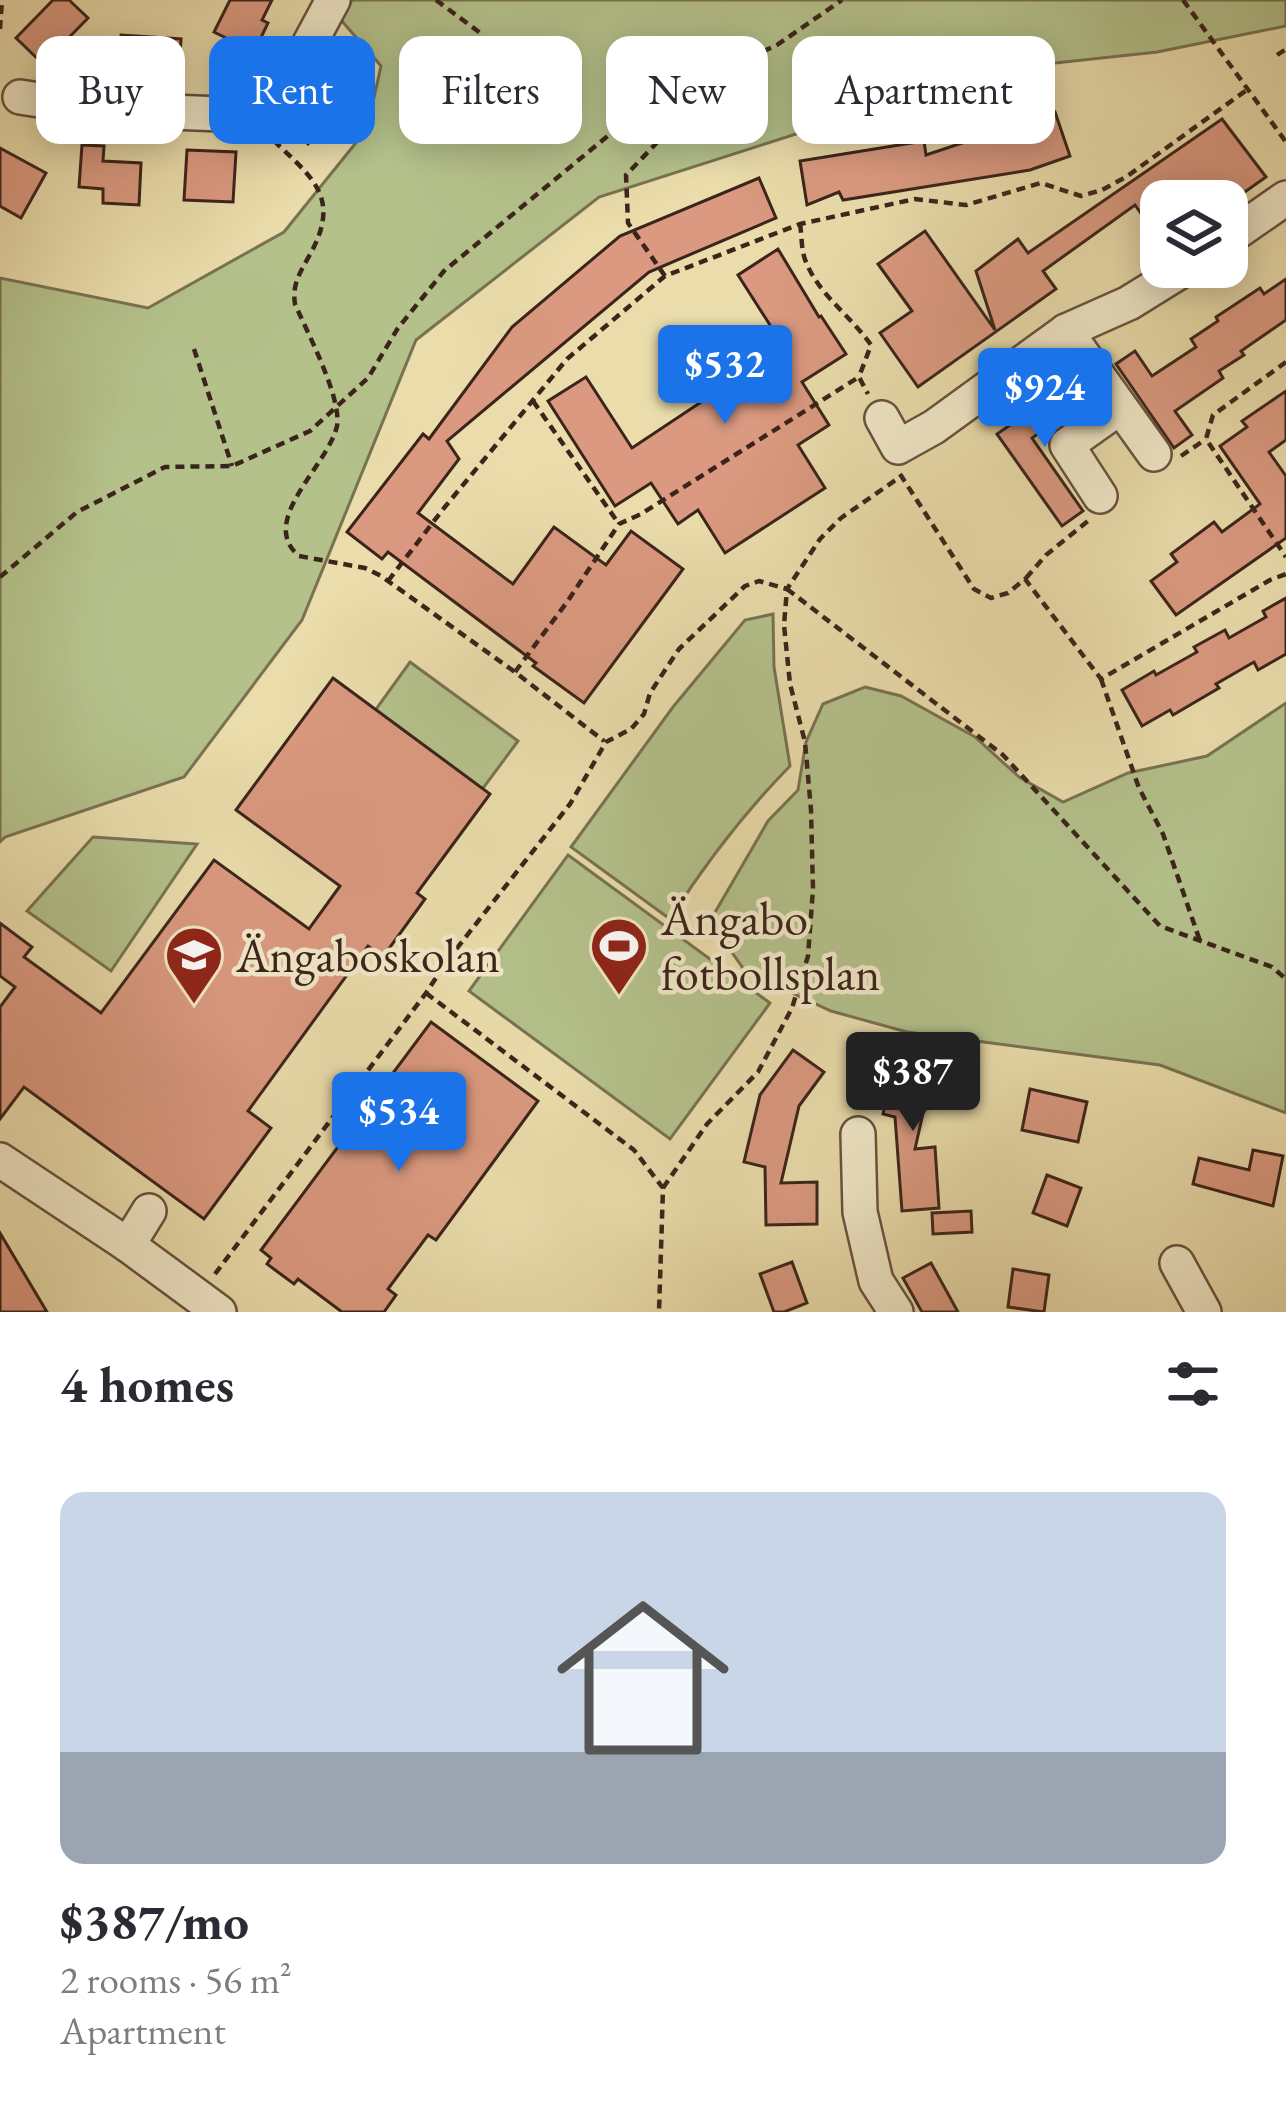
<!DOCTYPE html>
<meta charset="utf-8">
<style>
:root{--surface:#fff;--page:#f7f7f7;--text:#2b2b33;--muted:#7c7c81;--accent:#1a73e8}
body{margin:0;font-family:"EB Garamond",serif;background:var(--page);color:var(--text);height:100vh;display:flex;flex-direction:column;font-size:45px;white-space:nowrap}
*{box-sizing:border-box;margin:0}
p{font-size:39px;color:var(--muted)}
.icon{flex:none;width:66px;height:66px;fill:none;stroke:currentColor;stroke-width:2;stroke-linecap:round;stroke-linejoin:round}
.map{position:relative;height:1312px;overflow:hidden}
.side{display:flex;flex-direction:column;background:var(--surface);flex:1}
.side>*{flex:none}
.guide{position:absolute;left:36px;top:36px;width:1215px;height:108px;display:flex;gap:24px}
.buttons{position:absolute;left:1140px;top:180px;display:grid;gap:24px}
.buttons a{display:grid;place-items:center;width:108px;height:108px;border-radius:24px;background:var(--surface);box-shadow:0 6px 30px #0003;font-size:60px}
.price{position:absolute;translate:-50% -102px;padding:0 27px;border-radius:12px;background:var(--accent);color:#fff;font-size:39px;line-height:78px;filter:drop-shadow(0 3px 6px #0008)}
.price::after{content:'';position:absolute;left:50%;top:72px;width:36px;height:27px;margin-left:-18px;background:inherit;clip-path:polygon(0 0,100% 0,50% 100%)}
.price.on{background:#222;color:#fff}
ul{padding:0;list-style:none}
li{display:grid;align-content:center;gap:24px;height:636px;padding:0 60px}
li span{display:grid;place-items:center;height:372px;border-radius:24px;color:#555}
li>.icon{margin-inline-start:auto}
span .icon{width:216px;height:216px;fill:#fffc;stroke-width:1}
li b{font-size:51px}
h2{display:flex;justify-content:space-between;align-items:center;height:144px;padding:0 60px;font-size:51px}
.tag{padding:0 42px;border-radius:24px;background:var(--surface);box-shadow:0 6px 30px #0003;font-size:42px;line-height:108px}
.tag.on{background:var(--accent);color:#fff}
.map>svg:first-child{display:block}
.green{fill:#b4c18b;stroke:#787252;stroke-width:3}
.building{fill:#da9980;stroke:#3b241a;stroke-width:3}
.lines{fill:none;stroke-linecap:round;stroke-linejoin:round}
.minor-casing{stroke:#67523e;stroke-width:38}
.path{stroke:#3b241a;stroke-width:4.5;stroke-dasharray:9 6;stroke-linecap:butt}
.minor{stroke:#f1e8c8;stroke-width:33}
.labels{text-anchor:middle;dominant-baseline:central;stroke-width:9;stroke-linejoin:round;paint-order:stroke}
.poi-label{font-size:48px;fill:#3b241a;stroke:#f1e8c8;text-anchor:start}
</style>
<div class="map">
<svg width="1286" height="1312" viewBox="0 0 1286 1312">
<rect width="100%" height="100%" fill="#eadcab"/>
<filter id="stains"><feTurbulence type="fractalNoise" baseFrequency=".00167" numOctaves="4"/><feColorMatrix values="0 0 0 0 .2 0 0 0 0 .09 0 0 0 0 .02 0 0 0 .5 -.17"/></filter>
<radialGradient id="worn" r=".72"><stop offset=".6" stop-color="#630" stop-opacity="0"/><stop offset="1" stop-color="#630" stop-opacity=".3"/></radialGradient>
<g class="green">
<path d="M352,0H1286V26L1157,52L999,69L599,197L416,340L302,620L184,777L5,837L0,842V278L148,308L284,232L367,129L381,66L341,20Z"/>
<path d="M773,614L774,667L790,766C745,812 705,864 670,919L571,847L673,707L745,620Z"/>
<path d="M410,662L518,741L481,791L374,712Z"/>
<path d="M865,687L901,696L975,737L1019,777L1063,802L1128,773L1207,756L1286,703V1113L1160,1065L907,1032L831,1011L745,971L710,921L768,821L798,790L806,742L823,704Z"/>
<path d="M93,837L197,844L111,971L27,911Z"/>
<path d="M568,855L770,1003L670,1139L469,991Z"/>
</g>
<g class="building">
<path d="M53,0H69L88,18L43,64L16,38Z"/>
<path d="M230,0H272L262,20L268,23L256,48L249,44L247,48L214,32Z"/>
<path d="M121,35L181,39L178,82L118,78Z"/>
<path d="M325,69L353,93L308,144L280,120Z"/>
<path d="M1055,112L1070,156L1030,170L843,200L839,192L807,205L800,161L924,141L926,155Z"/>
<path d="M1222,119L1266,177L1232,201H1161V242L1135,205L1043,271L1056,289L918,387L880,333L912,311L878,264L925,231L995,330L976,271L1018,239L1028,253Z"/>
<path d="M82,145L104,146L103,161L141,163L139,205L103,203V189L79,187Z"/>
<path d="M0,148L46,173L21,218L0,206Z"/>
<path d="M187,150L236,152L233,202L184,200Z"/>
<path d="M759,178L776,218L649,272L447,441L459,459L418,513L513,584L554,527L606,565L631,531L683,569L584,703L533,666L536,663L388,552L382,559L347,532L423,434L429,439L512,327L620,236Z"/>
<path d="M778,249L819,317L821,316L846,354L802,382L829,425L798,445L825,488L725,553L698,510L678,524L651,483L615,506L548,401L586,377L632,448L784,347L738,275Z"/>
<path d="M1286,279V320L1241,351L1244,355L1219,371L1223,378L1175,411L1192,435L1174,448L1116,364L1135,351L1152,376L1196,347L1191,339L1218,321L1216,317L1260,288L1264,294Z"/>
<path d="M1075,380L1088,398L1032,438L1083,511L1062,526L997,434Z"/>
<path d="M1286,391V440L1269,452L1286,476V538L1176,615L1151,581L1177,562L1171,554L1214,522L1222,532L1260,504L1220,446L1247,427L1242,421Z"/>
<path d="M1286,598V654L1258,670L1254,662L1216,684L1219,688L1173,715L1170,710L1142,726L1122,690L1154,671L1156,675L1197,652L1194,647L1225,630L1229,638L1266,617L1263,611Z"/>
<path d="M333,678L490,794L417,893L425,899L383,957L368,946L248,1111L271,1128L204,1219L24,1087L0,1119V1007L15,987L0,976V923L32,947L24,957L101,1013L214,860L309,929L340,886L236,810Z"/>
<path d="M431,1022L538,1101L436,1240L428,1235L388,1289L396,1295L384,1312H342L298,1279L294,1284L267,1264L271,1258L261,1250Z"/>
<path d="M793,1050L824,1072L799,1106L781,1183L817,1182V1224L766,1225L765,1167L744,1162L760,1095Z"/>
<path d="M897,1055L934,1064L915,1149L935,1147L939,1208L902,1211L895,1117L883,1114Z"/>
<path d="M1030,1089L1087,1102L1078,1142L1022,1130Z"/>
<path d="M1253,1150L1283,1156L1273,1206L1193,1184L1199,1158L1249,1170Z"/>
<path d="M1047,1175L1081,1188L1067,1226L1033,1213Z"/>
<path d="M971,1211L972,1232L933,1234L932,1213Z"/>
<path d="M0,1233L47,1312H0Z"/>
<path d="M792,1262L807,1303L784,1312H774L760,1274Z"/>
<path d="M931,1263L958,1312H922L903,1278Z"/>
<path d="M1013,1269L1049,1275L1044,1312L1008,1307Z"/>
</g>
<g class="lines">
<g class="minor-casing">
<g id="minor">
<path d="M20,97L97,109L221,114L251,106L275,91L297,67L333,0"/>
<path d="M1227,239L1286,198"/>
<path d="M1066,331L1154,454"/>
<path d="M882,418L898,447L934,427L1066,331L1129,303L1187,267"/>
<path d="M1100,496L1067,445L1119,408"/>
<path d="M858,1134L860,1212L876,1281L896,1312"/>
<path d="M0,1160L128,1245L219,1312"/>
<path d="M128,1245L149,1211"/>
<path d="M1177,1263L1204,1312"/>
</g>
</g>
<g class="path">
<path d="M436,0L483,35"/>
<path d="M1183,0L1286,142"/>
<path d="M0,29L2,0"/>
<path d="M1277,55L1286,49"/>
<path d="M263,130C307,175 346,193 308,258C299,274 292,286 295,304C307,332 342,398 337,426C328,466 257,521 299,556L365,568L381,576L515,672L604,741"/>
<path d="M800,224C802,236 801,251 806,262C819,295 851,316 871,345L859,377L868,394"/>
<path d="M665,276L628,223L626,175L709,88L761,55"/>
<path d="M194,349L232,466"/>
<path d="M1286,362L1213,415L1206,439L1286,557"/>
<path d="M533,401L619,524"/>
<path d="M1181,456L1206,439"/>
<path d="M900,474L974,589L991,598L1008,593L1025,579L1101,679L1270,580L1286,574"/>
<path d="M0,577L77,512L165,467L232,466L310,431L368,378L398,328L444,271L615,130L660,78L722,70L777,45L842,0"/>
<path d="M1026,578L1046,555L1088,521"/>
<path d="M388,581L444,508L567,359L665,276L800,224L915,199L966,205L1041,183L1081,196L1102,190L1126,177L1248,89"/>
<path d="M787,589L1003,755L1160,926L1272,967L1286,979"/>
<path d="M515,672L567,602L619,524L641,514L859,377"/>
<path d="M1101,679L1139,788L1163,834L1200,941"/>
<path d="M426,993L634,1150L663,1188L659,1312"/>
<path d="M663,1188L707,1124L758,1072L792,1008L808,956L813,889L811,810L805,742L790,684L784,625L787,589"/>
<path d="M215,1274L426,993L450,957L570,804L606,742L631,729L644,714L650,693L679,649L745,586L759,581L787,589L820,539L841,518L900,477"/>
</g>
<use href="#minor" class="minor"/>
</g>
<defs>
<g id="stadium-pin" transform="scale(3)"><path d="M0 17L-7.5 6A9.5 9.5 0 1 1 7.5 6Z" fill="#8f2418" stroke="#f1e8c8"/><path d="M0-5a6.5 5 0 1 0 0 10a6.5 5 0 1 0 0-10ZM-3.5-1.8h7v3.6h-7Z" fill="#fff"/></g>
<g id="school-pin" transform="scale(3)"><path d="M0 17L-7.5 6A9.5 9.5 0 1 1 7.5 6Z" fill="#8f2418" stroke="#f1e8c8"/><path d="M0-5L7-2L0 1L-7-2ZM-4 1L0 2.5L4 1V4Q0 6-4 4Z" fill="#fff"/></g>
</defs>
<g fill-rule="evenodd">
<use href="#stadium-pin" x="619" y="946"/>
<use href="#school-pin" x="194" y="955"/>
</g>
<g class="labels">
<g class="poi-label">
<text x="661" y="918">Ängabo<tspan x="661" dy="55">fotbollsplan</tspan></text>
<text x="236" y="955">Ängaboskolan</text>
</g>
</g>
<rect width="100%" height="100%" filter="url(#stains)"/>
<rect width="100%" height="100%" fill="url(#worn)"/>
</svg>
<div class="buttons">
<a><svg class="icon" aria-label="layers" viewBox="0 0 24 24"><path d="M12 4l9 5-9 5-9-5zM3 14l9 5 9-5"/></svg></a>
</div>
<b class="price" style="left:725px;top:427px">$532</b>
<b class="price" style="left:1045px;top:450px">$924</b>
<b class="price on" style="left:913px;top:1134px">$387</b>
<b class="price" style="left:399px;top:1174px">$534</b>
<div class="guide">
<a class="tag">Buy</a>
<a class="tag on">Rent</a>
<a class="tag">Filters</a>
<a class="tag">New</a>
<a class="tag">Apartment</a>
</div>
</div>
<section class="side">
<h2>4 homes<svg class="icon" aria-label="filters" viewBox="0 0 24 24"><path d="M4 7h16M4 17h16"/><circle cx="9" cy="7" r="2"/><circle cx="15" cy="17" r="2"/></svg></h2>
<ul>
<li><span style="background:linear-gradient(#c9d6e8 70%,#9aa5b1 0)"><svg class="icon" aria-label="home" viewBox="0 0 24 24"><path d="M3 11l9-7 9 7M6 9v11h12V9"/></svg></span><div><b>$387/mo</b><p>2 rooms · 56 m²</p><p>Apartment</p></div></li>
</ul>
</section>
